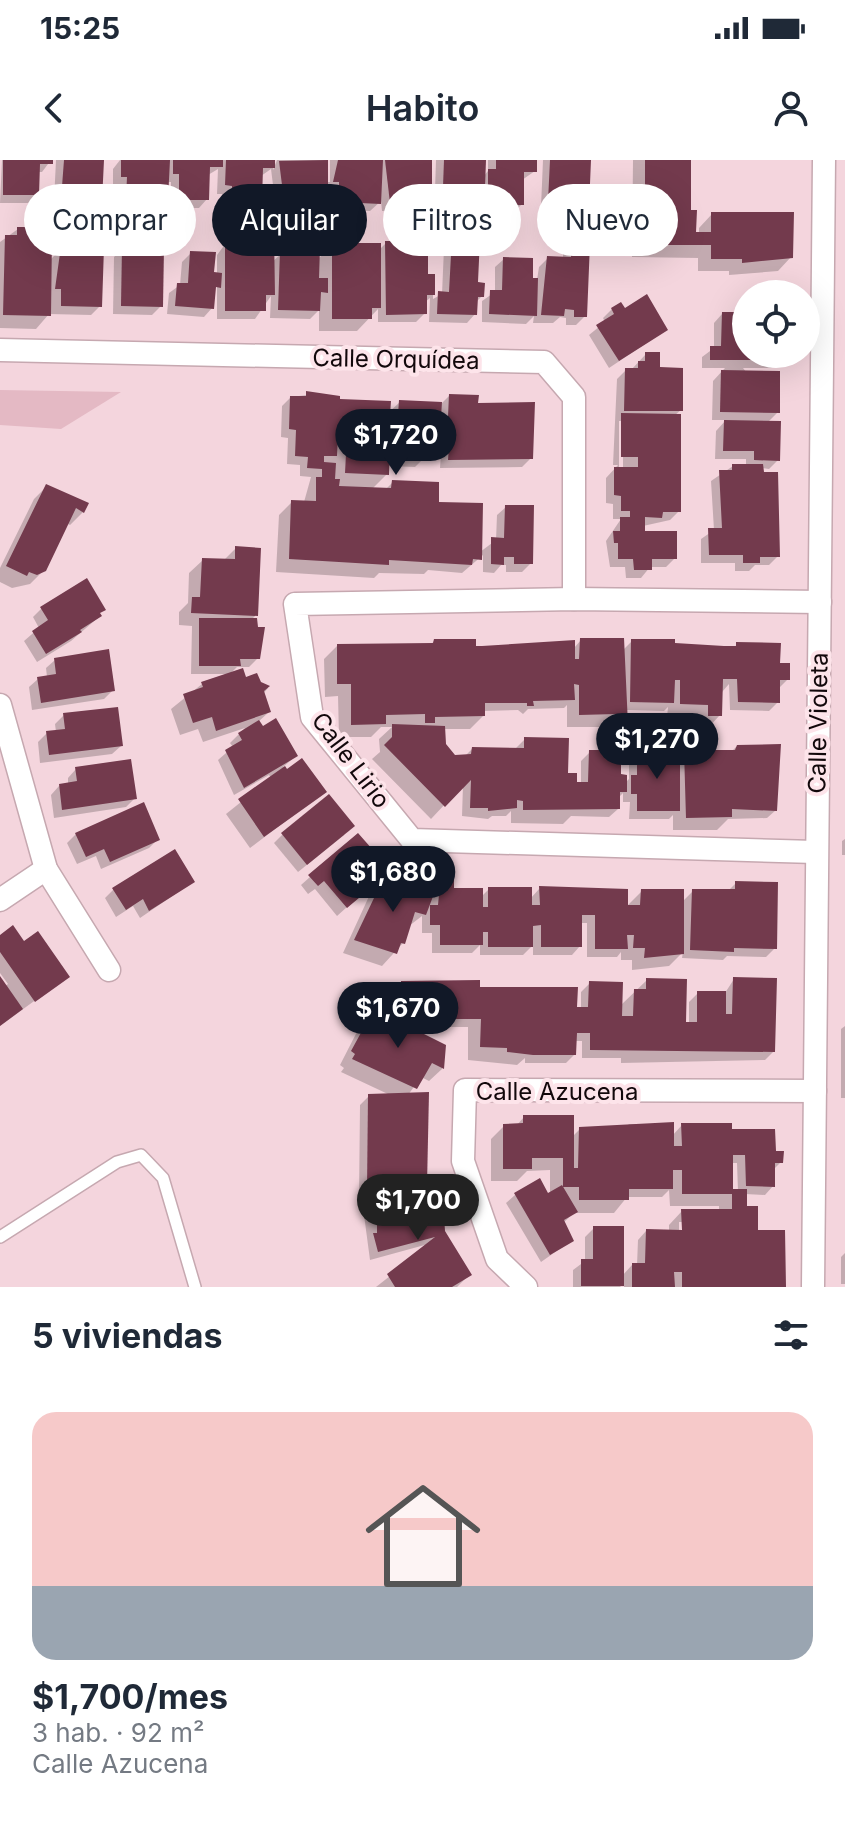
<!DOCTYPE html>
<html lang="es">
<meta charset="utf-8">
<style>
:root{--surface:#fff;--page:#f6f6f7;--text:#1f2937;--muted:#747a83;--line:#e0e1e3;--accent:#111827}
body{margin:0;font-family:Inter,sans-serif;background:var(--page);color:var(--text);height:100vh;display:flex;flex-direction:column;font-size:30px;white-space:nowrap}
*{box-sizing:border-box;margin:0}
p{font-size:26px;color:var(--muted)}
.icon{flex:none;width:44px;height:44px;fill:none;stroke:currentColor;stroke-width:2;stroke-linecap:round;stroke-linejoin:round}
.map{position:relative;height:1127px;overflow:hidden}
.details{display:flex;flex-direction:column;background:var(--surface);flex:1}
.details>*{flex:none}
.guide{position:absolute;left:24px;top:24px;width:798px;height:72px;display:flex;gap:16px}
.buttons{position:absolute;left:732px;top:120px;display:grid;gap:16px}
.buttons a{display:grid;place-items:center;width:88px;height:88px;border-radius:50%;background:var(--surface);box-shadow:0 8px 32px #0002;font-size:40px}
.price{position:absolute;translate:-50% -68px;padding:0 18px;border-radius:28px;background:var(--accent);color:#fff;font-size:26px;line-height:52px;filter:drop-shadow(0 2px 4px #0008)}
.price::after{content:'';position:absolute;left:50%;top:48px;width:24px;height:18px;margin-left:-12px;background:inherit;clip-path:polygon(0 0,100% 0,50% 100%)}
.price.on{background:#222;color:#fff}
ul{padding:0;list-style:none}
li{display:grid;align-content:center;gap:16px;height:424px;padding:0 32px}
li+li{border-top:2px solid var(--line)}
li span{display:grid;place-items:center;height:248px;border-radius:24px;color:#555}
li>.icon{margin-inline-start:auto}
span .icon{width:144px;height:144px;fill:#fffc;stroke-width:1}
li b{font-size:34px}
h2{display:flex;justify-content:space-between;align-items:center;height:96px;padding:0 32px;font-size:34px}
.chip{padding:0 28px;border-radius:36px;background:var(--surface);box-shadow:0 8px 32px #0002;font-size:28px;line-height:72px}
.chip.on{background:var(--accent);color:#fff}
.status{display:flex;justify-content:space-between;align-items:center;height:56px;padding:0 40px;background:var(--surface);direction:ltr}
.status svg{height:22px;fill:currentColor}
header{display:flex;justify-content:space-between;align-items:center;height:104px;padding:0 32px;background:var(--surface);font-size:36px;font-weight:600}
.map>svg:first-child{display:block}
.green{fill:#e4b9c4}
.shadow{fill:#0003;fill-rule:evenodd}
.building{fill:#733a4d}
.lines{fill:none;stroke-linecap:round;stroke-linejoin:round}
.lane-casing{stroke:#c6a8b0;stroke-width:14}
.street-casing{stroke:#c6a8b0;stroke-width:25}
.lane{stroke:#fff;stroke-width:11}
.street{stroke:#fff;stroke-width:22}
.labels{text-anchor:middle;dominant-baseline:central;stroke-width:8;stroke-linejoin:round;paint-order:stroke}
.street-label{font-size:24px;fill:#12080b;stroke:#fde4ea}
</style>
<div class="status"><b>15:25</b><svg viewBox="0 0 49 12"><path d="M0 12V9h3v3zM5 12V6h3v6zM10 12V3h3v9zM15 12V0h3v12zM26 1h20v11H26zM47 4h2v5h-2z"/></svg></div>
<header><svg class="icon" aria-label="back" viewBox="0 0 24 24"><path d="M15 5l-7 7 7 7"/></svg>Habito<svg class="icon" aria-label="person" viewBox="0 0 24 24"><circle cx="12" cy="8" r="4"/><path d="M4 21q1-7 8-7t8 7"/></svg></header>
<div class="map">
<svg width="845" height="1127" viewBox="0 0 845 1127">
<rect width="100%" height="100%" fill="#f4d5dd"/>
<path class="green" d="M0,230L121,232L61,269L0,265Z"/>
<g class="shadow">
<path d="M2,0H51L42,12H38L37,35L28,43H0Z"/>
<path d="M56,0H102L100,61L91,70H85L86,62L53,61Z"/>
<path d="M120,0H273V10L277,0H326V22H330V0H430V42L421,50L382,51L381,41L370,51L331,50V30H326V40L317,49H276L271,9L261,16L260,41L251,49H224V34H217L218,9L208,15L207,39L199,48H171V22H167L166,39L157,47L118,46L119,25H113V9Z"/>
<path d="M436,0H484L483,17L488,11V0H535V11L522,20V44L513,53H488V35H482V53L473,62L434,61Z"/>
<path d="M543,0H589L587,46L578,55L560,54V62L551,70H540Z"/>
<path d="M633,0H689V52L694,74H699V68L712,54L791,97L778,111L729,115V111H698V98L632,97Z"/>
<path d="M18,69L50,100L62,88L100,146L91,155L49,154L36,169L0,168V82Z"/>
<path d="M268,75L272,102L281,94H301L306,89L318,99L332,85L379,90L386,83L426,116H433V139L442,134L444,88L453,79L482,136L476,142L475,154L467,163L429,162L430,138L425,142V153L416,162H378V149L357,171H319V150L310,159L270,158L271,136L255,159H217V127H214L212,148L204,157L167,154L169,133L180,125L182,102L191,93L217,95L226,83L238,95H259V84ZM214,95H217V114H212Z"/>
<path d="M572,84L585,156L576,165H566V158L560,157L553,163H533L534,156L526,164L482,162V141L495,132V107L504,99L531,120H537L539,107L548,98L563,99V93Z"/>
<path d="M122,89L161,146L152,155L113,154L114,97Z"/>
<path d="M612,149L624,150L666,170L609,208L589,175L605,162L603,158Z"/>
<path d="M722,154H746V194H780V200L771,208H743L778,252L767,263L778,300L769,309L762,308L778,396L769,405H755L749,411H735V403H701V379L714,370L711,321L733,306H746V299H715L716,271L726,260H712L713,221L725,208H702V197L714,188V163Z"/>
<path d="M646,194L681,250L675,255L679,351L670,360L643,366V373L675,398L666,407H650L641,418H626L625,407H610L606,381L621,359H613V344L606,343V318L618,305H613L617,219L626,210H631ZM619,261H623V307H619Z"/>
<path d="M315,234L337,245L388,253L400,242L441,244L449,236L476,245L531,298L522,307L440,308L441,294H433V275H425L424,298L415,307L387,306V314L372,329L385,330L393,322L437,344L480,392L496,380L497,355L506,347L531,403L522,412H506V405H501L494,413L483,412V395L462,413L428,410L424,414L379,413L374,418L276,412L279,355L292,342H304L311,317L300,316V305L287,304L288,278L281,277L282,246L291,237ZM388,287H392L391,302H388Z"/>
<path d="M47,326L83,352L70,365L66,363L44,410L30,424L12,428L0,422V408L34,339Z"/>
<path d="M236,388L256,455L251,460L258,498L249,507H237L229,515L268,528L263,534L269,552L258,562L296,596L283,607L286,611L324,632L250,688L226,654L271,618L269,615L234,635L218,600L233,587L230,583L245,568L203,582L198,569L180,575L171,549L202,524L229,514H191L192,466L179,465V452L188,443L189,413L203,400L223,401Z"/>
<path d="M41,449L98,454L100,456L71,481L37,502L24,481L39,468L33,457Z"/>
<path d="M581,480L622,491L632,481L734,488L737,484L778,505L788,519L778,529V542L769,551L730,550L729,524L722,532L720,555L707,569H695L696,557H667L668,547L664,551L626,550V565L613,578H603V567H567V545L564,548L528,549L523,554L518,550L483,551V556L470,569H443L444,584L454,597L465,596L472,589L514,590L525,579L576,624H581V601L590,592L625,623L629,619V601L638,593L678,598L684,592H731L736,587L779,586L776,650L767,658L728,659L717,670H673V655L669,659H629L630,642H623V633L618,638V649L609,657L571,656L563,664L511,663V651L506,656H492L488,659L462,656L463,625L431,659L372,599L380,592L379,579L392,567H381L371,577H339L338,536L325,537L324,499L337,486H430L434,481L474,488L573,482L574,488Z"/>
<path d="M55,500L113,530L104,539L32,550L29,527L38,519L47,517L46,508Z"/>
<path d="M64,555L121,586L112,594L40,603L38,582L47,573L56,572L55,564Z"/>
<path d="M76,609L135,638L126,647L54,658L51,635L59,626L68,624V618Z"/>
<path d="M76,674L158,679L149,688L101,709L96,696L77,704L67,683Z"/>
<path d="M283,674L344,675L298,712L274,683Z"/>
<path d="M845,679V695H842V681Z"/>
<path d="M441,716L452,730L481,737L489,729L530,739L540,728L626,747L642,731L682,742L693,731H728L736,723L775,788L766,797L727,796L723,800L682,798L683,792L669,806L632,810V800H621V792L617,797H587V763H580V786L572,795H533V785L523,795H480V785L472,793H432V773H422V756L409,766L403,783L382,806L343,793L371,732L384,719L432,732L433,725Z"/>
<path d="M310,717L372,718L366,730L337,756L315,729L308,734L301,725Z"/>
<path d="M193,722L140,758L133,746L116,757L105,738L114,729Z"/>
<path d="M0,777L24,784L67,817L0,866V820L5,826L8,824L0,813Z"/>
<path d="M734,819L774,891L765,900L621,903V898H582V881H575L574,895L566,903H525V898L517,905L468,900V867H405L444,886L442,909L429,921L421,917L408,935L425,1024L413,1036L436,1062L442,1059L443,1071L468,1116L457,1127H376L432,1083L370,1100L364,1055L389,1035L359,1038L360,945L369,936L390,935L341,912L344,908L340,905L361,864L375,851L393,860V832L402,823L479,831L581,849V832L590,823L621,845L647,820L684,867L689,864V842L698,833H725Z"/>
<path d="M845,866V938H841V869Z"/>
<path d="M524,957L572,977L580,969H624L629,964H672V976L682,965L730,971L774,993L781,1002L773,1010V1026L765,1035L745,1034V1048L784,1127H624V1123L620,1127H573V1110L585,1101V1077L594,1068L622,1116L632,1105H637L638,1080L646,1071L669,1072V1065L682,1051H719V1046H670L669,1030L662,1037H627L614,1053H574L563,1063L571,1081L541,1102L506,1043L515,1035L550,1040V1010L527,1011L517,1021H491V979L504,966H516ZM731,1003H737L738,1031H731ZM679,1062H683V1072H679Z"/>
<path d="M845,1093V1124H841V1097Z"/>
</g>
<g class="building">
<path d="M3,0H53V4H40L39,35H3Z"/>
<path d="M64,0H104L101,62H93L94,54L60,53Z"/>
<path d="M121,0H170L168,39L126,38L127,17H121Z"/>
<path d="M173,0H223V7H210L209,40H179V14H173Z"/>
<path d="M226,0H275V8H263L262,41H232V26L225,25Z"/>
<path d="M328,0V41H284L279,1Z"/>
<path d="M338,0H383L381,44L339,42V22H333Z"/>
<path d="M385,0H432V42L390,43Z"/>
<path d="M444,0H486L484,54L442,53Z"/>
<path d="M496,0H537V12H524V45H496V27H488V9H496Z"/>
<path d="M550,0H591L589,47L563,46L562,63L547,62Z"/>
<path d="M645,0H691V50H697L696,72H711V52H794L793,98L742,103V99H711V85H645Z"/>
<path d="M17,67H32V76H52L51,156L3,155L5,75H17Z"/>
<path d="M267,73H274L275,135H266V151H225V81H240V93H266Z"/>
<path d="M452,77L480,78L478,122L485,123L484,137H478L477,155L437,154L438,131L449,132Z"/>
<path d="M385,81H428V114H435V135H427V154L386,155Z"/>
<path d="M571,82L590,83L587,157H574V150L565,149L564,156L541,155L547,96L571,97Z"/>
<path d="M332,83H381V148H372V159H332Z"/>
<path d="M61,86L104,87L102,147L61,146V129H55Z"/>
<path d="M122,87H164L163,147L121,146Z"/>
<path d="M305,87H320L319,118H328V133L321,132L320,151L278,150L280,91L305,92Z"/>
<path d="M190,91L216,92L214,112L222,113L221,128L216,127L214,149L175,146L177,123H188Z"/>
<path d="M503,97L533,98V118H538L537,156L489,154L490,130H502Z"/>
<path d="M647,134L668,170L619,201L596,165L614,154L611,148L621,142L625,148Z"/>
<path d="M722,152H746V194H782V200H710V186H721Z"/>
<path d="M645,192H660V207L683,208V251H624L625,208H638V201H645Z"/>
<path d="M721,210L780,211V253L720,252Z"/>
<path d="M306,231L340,236V239L391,241L390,255H398L399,240L442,242L441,257H448L449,234L479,235L478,243L535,242L533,299L448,300L449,286H441V267H427L426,299L399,298L400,279H390L389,315L345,313L347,275H338L337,296H324V302L336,303L335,319H340L339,326L391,328L392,320L439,322V342L483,343L482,400L473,399L472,405L389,400V405L289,399L291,340L316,341V317H322V309L307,308L308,297L295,296L296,270L289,269L290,236H306Z"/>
<path d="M621,253L681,254V352H663L662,358L645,357V371H677V399H652V410H634L633,399H618V383H614L613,371H620V357H630V351H621V336L614,335V307H638V297H621Z"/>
<path d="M724,260L781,261L780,301L754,300V291H723Z"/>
<path d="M732,304H763L764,312H778L780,397H760V403H743V395H709L708,368H722L719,310H732Z"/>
<path d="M46,324L89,343L84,353L76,348L46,411L37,415L29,412L27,416L6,406Z"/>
<path d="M505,345H534L533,404H514V397H504V405L491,404V377L504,378Z"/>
<path d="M235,386L261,388L258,456L191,453L192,437H200L202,398L235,399Z"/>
<path d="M87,418L106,450L100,453L102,456L80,470L82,472L46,494L32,471L48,460L40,447Z"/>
<path d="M199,458H257L258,467H265L260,499H240L241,506H199Z"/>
<path d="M580,478H624L628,565H616V554L579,555V525L574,524L575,540L533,541L534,546H527V543H485V556L435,557V563H425V554L386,555V564L351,565V524H337V484L433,483L434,479H476V486H482L575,480V499H579Z"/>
<path d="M631,479H675V483L724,486H736V482L781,483L780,503H790V520H780V543L738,542L737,519H723L722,556H708V545L680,544V520H675L674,543L630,542Z"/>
<path d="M109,489L115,531L41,543L37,517L56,514L54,498Z"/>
<path d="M243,508L246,517L257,513L261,522L270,526L264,531L271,552L216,571L212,557L193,563L183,534L203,527L201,522Z"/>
<path d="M118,547L123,586L49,595L46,571L65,569L63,553Z"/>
<path d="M276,558L298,596L244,628L225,590L242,580L238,573L259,560L263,566Z"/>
<path d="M392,564L445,566L446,584L455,595L471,594L472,587L524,588V577L569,578L568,613H577V622H588L589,590H621V614L627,615V632H620V649L523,650V641L517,640V648L488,651V648H470L471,620L445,647L384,585L392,577Z"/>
<path d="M781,584L777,651L732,649V657L686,658L684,590H735L737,585Z"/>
<path d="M637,591H680V651H637V634H631V615H637Z"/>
<path d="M302,598L327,632L264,677L238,639L285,606L287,609Z"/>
<path d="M131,599L137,639L62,650L59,624L77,621L75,607Z"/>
<path d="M329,634L355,666L307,705L281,673Z"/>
<path d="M144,642L160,680L110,702L104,689L86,697L75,673Z"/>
<path d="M358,673L387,706L374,718L378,722L347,748L324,721L318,726L308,715Z"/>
<path d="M175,689L195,722L149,751L143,739L126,750L112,728Z"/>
<path d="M441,714H454V728H483V747H488V727H532V745H540L539,726L628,729V745H640L641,729H684V794L644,798L645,788H633L634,775H627L628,789H595V755H582V787H541V765L533,766V787H488V772H483V785H440V765H430V745H438Z"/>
<path d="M384,717L435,731L426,755L415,752L405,784L401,783L397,794L354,780Z"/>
<path d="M735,721L778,722L777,789L734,788V792L690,790L692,729H735Z"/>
<path d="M13,765L24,781L38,771L70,817L35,842L0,792V775Z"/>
<path d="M0,816L23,849L0,866Z"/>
<path d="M733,817L777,818L775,892L590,890V873H577L576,895H533L507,892V888L480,887L481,859H401V821L480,820V827H578L577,847H588L589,821L623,822L622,856H633L634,829H646V818L687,819L686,862H697V831H726V854H732Z"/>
<path d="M374,849L446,885L444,909L432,903L417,929L352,899L355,894L351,891Z"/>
<path d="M429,932L427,1025L367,1030L368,934Z"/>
<path d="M523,955H574V1008H578L579,967L674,962V986H682L681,963H732V969H775L776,991H784L783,1003H775V1027L746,1026L745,995H733V1029H747V1046H758V1070H785L786,1127H682V1112H674L675,1127H632V1103H645L646,1069L682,1070L681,1049H732V1034H682V1010H673V1029H629V1040H579V1027H563V998H532V1009H503V964L523,963Z"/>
<path d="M540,1018L548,1033L562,1025L578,1052L564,1060L574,1081L550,1095L514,1033Z"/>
<path d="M415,1029L416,1033L432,1030L438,1059L444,1056L445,1071L472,1115L452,1127H395L387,1114L435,1077L378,1092L373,1073H377V1059L372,1045L385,1042V1037Z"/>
<path d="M593,1066H624V1126H581V1099H593Z"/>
</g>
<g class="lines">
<g class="lane-casing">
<path id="lane" d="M0,1077L117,1002L141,995L163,1018L195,1127"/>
</g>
<g class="street-casing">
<g id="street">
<path d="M0,190L544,202L574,237V439"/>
<path d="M0,545L46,709L109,810"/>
<path d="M815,692L412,680L312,557L295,444L574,439L820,442"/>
<path d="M0,740L46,709"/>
<path d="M526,1127L497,1099L463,1001L465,930L815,931"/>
<path d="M813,1127L824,0"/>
</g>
</g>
<use href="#lane" class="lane"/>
<use href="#street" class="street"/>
</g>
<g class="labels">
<g class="street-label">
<text transform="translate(396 199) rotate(1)">Calle Orquídea</text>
<text transform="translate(818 563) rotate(-89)">Calle Violeta</text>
<text transform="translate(351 600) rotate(53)">Calle Lirio</text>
<text x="557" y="931">Calle Azucena</text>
</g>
</g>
</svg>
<div class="buttons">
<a><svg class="icon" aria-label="locate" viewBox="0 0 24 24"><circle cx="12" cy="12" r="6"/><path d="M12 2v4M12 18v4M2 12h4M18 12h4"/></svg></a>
</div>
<b class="price" style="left:396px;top:317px">$1,720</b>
<b class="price" style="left:657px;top:621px">$1,270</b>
<b class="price" style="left:393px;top:754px">$1,680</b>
<b class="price" style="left:398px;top:890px">$1,670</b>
<b class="price on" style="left:418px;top:1082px">$1,700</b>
<div class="guide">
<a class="chip">Comprar</a>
<a class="chip on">Alquilar</a>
<a class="chip">Filtros</a>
<a class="chip">Nuevo</a>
</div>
</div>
<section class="details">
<h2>5 viviendas<svg class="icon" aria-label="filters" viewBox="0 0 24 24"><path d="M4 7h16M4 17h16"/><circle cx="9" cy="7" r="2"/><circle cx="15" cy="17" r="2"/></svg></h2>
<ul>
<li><span style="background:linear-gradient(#f6c9c9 70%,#9aa5b1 0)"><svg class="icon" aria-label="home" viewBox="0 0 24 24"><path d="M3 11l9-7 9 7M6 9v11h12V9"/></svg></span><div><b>$1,700/mes</b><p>3 hab. · 92 m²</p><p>Calle Azucena</p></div></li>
</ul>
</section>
